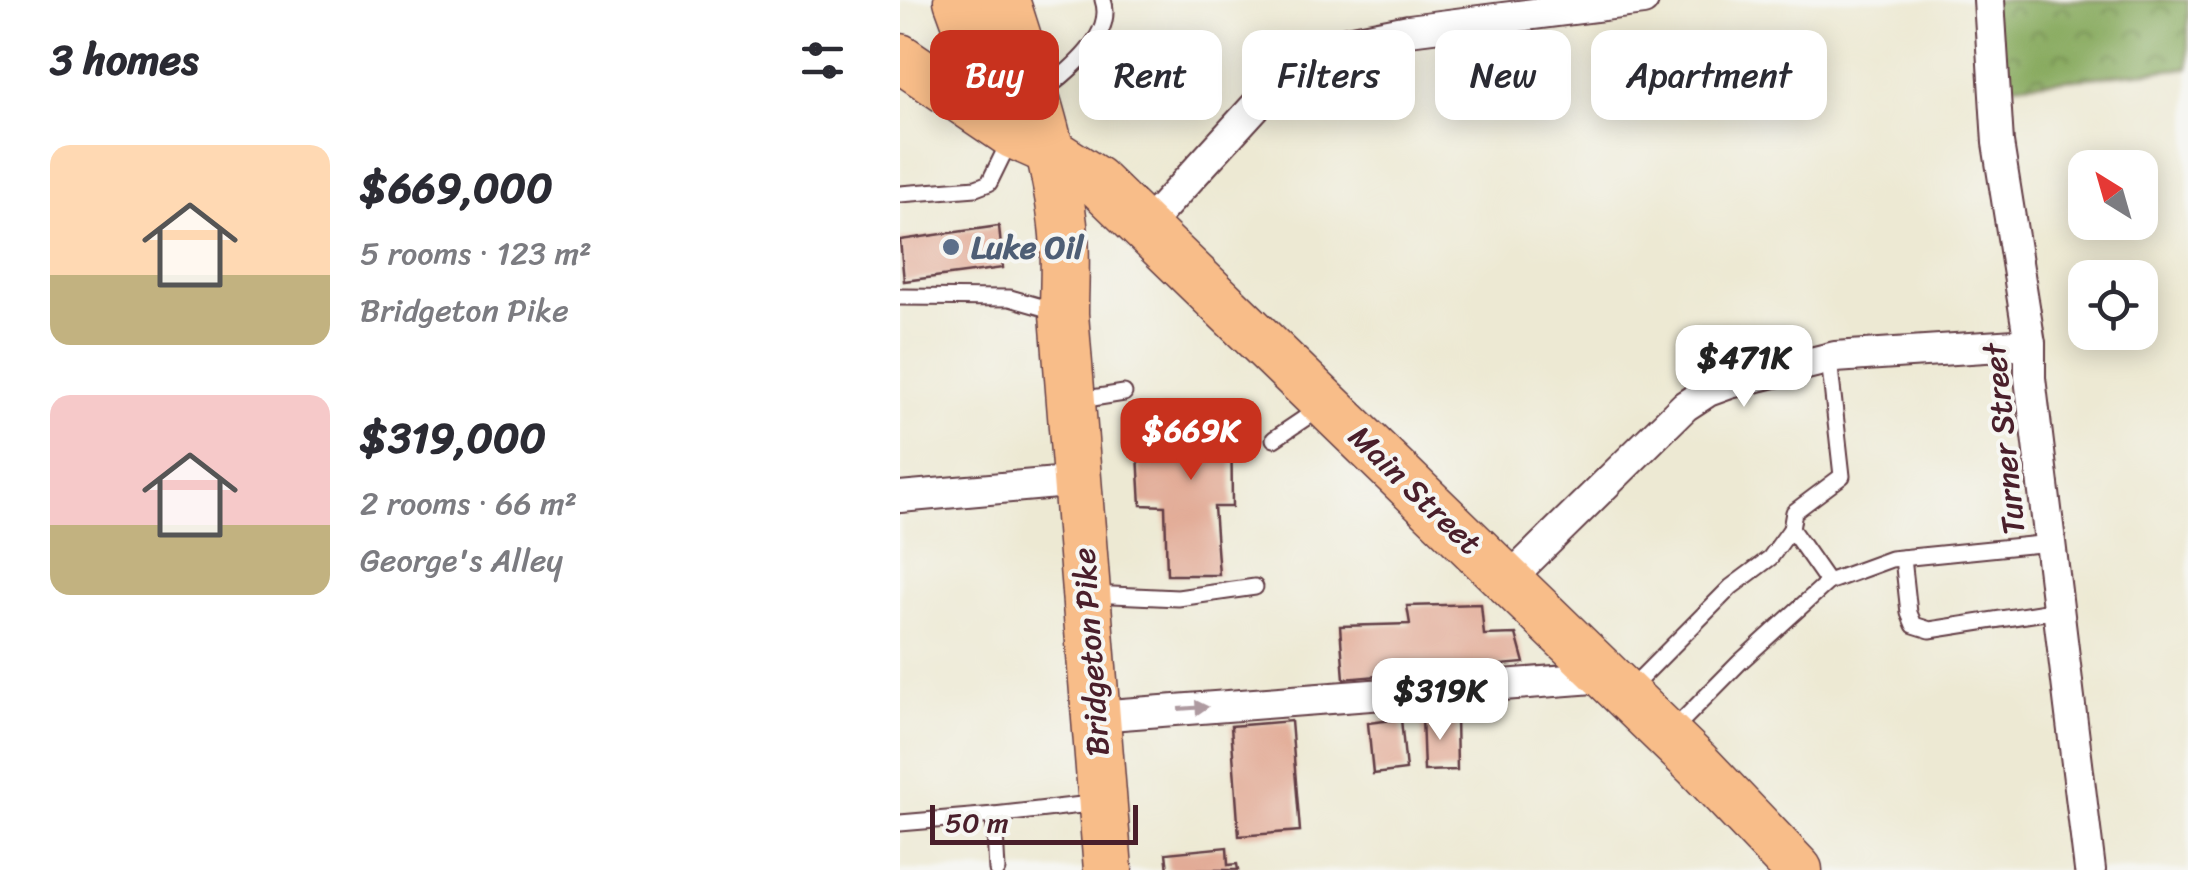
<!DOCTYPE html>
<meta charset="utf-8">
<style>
:root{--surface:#fff;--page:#f7f7f7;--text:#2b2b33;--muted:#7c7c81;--accent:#c8321e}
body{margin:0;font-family:Sriracha,sans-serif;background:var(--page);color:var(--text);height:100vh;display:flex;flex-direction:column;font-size:38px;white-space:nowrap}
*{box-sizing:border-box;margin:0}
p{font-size:32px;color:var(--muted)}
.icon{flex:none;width:55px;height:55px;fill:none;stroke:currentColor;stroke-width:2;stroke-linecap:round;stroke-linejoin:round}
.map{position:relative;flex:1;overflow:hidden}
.side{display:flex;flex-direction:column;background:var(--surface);width:900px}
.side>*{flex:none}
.hud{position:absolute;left:30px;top:30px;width:950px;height:90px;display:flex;gap:20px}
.needle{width:65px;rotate:323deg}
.controls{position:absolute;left:1168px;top:150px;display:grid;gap:20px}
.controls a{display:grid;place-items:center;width:90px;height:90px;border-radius:20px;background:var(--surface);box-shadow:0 5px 25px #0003;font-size:50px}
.scale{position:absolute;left:30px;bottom:25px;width:208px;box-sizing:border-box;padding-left:10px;border:5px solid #4a1f2b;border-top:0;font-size:28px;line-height:35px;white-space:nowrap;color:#4a1f2b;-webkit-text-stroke:8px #f6f6f2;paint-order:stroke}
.price{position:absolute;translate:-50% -85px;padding:0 22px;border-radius:20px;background:#fff;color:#222;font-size:32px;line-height:65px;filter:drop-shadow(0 2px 5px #0008)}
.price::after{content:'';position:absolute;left:50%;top:60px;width:30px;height:22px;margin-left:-15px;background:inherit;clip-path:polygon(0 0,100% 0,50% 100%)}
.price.current{background:var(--accent);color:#fff}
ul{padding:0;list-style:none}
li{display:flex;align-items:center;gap:30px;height:250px;padding:0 50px}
li span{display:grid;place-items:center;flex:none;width:280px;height:200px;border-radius:20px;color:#555}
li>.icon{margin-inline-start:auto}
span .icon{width:120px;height:120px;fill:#fffc;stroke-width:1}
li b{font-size:42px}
h2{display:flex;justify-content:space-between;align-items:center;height:120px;padding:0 50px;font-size:42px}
.pill{padding:0 35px;border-radius:20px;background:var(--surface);box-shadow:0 5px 25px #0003;font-size:35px;line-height:90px}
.pill.current{background:var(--accent);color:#fff}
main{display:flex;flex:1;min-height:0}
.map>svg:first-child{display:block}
.forest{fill:url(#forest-crowns);stroke:#6a6546;stroke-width:2.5}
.building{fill:#e2ab96}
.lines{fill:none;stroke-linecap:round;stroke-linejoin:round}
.lane-casing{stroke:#623d44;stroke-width:19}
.street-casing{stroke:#623d44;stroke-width:34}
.primary-casing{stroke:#623d44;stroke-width:51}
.lane{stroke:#fff;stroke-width:15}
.street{stroke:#fff;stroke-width:30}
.primary{stroke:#f8bd89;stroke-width:48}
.oneway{fill:#ae9aa0}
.service-dot{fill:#5c6f8a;stroke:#f6f6f2;stroke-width:4}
.labels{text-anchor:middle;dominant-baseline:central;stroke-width:8;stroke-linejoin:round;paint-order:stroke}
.service-label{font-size:32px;font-weight:bold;fill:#4e5e75;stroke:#f6f6f2;text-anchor:start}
.street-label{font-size:32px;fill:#4a1f2b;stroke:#f6f6f2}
</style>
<main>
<section class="side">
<h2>3 homes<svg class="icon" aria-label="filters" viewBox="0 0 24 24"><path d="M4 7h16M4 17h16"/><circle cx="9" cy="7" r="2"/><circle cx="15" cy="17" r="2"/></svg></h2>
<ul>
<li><span style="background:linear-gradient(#ffd9b3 65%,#c2b280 0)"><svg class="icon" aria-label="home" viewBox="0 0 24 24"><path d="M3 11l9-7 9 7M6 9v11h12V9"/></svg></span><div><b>$669,000</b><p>5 rooms · 123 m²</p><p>Bridgeton Pike</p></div></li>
<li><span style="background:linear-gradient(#f6c9c9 65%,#c2b280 0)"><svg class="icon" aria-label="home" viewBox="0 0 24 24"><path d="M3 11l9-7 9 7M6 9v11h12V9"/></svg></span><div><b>$319,000</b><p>2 rooms · 66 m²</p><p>George's Alley</p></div></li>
</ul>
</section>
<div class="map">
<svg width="1288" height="870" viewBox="0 0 1288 870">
<defs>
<pattern id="forest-crowns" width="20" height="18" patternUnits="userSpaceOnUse" patternTransform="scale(2.5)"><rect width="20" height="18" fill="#89ab60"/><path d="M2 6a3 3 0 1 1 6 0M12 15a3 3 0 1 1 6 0" fill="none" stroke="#728b4f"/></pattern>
</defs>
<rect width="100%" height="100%" fill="#f6f6f2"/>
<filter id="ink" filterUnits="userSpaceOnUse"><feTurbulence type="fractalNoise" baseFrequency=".01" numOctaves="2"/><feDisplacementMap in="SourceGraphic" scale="20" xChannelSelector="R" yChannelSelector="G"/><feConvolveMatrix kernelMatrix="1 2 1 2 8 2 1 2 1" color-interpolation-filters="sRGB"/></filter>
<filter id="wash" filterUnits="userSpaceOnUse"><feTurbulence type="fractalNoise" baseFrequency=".0048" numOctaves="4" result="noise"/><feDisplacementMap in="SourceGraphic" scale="40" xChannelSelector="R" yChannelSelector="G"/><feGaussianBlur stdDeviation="2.25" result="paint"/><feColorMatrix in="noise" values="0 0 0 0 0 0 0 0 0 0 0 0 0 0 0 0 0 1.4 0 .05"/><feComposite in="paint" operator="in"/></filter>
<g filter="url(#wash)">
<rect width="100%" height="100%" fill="#ede9d3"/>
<path class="forest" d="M1084,0H1288V68L1093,87Z"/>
<g id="blocks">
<g class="building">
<path d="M99,226L103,268L4,281L0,240Z"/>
<path d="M331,403L332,507H314L319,575H267L265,506L241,505L238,454L262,451L261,408Z"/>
<path d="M581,604L584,635L616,634L624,663L444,679L440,626L510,624L507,606Z"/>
<path d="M522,715L556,716L557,770L524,771Z"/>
<path d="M501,719L506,770L473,774L468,723Z"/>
<path d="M391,721L400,831L339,836L331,726Z"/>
<path d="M327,847L328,865L337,864L338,870H268L266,853Z"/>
</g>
</g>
</g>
<g filter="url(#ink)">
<use href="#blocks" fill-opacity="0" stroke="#623d44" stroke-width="2.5"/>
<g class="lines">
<g class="lane-casing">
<g id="lane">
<path d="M140,94C164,75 216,36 203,0"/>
<path d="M0,194L76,188L89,183L111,138"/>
<path d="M0,297L110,298L159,312"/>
<path d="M174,401L224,393"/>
<path d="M374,439L423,406"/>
<path d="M891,529L894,512L942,476L929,359"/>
<path d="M1003,558L1009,613L1014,625L1030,630L1158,610"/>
<path d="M191,594L278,598L355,587"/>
<path d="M727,692L831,587L870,558L891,529L928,582"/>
<path d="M770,733L840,662L928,582L991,559L1150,543"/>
<path d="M0,823L94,815"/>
<path d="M97,870L94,815L199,803"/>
</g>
</g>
<g class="street-casing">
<g id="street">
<path d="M1089,0L1098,143L1130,344V378L1190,870"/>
<path d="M246,226L362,99L397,71L443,43L509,30L743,0"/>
<path d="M0,497L179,481"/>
<path d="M608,580L785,406L808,391L830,383L935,357L1130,344"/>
<path d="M196,716L707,677"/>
</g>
</g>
<g class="primary-casing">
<g id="primary">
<path d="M58,0L86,77L112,133"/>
<path d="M105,0C129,76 157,156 164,235C166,261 164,288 164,314L208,870"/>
<path d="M0,58L112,134L148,150L196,181L797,764L898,870"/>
</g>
</g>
<use href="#lane" class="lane"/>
<use href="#street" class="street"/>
<use href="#primary" class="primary"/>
</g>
<defs><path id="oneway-solid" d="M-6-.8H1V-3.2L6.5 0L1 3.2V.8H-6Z" transform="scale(2.5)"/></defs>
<use class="oneway" href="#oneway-solid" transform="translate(293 708) rotate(-4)"/>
</g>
<circle class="service-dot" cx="51" cy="247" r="10"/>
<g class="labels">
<g class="service-label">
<text x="71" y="247">Luke Oil</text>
</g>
<g class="street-label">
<text transform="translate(1104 439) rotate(-96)">Turner Street</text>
<text transform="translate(515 490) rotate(44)">Main Street</text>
<text transform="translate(191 652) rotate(-94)">Bridgeton Pike</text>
</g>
</g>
</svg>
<div class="controls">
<a><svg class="needle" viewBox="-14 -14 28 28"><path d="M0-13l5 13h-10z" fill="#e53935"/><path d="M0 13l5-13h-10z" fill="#7c7c81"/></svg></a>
<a><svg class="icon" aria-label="locate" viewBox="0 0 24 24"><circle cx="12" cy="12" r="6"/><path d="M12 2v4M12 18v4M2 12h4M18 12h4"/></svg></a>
</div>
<div class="scale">50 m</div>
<b class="price" style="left:844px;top:410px">$471K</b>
<b class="price current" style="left:291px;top:483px">$669K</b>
<b class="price" style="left:540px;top:743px">$319K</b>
<div class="hud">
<a class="pill current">Buy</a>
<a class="pill">Rent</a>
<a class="pill">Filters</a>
<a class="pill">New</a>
<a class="pill">Apartment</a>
</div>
</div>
</main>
